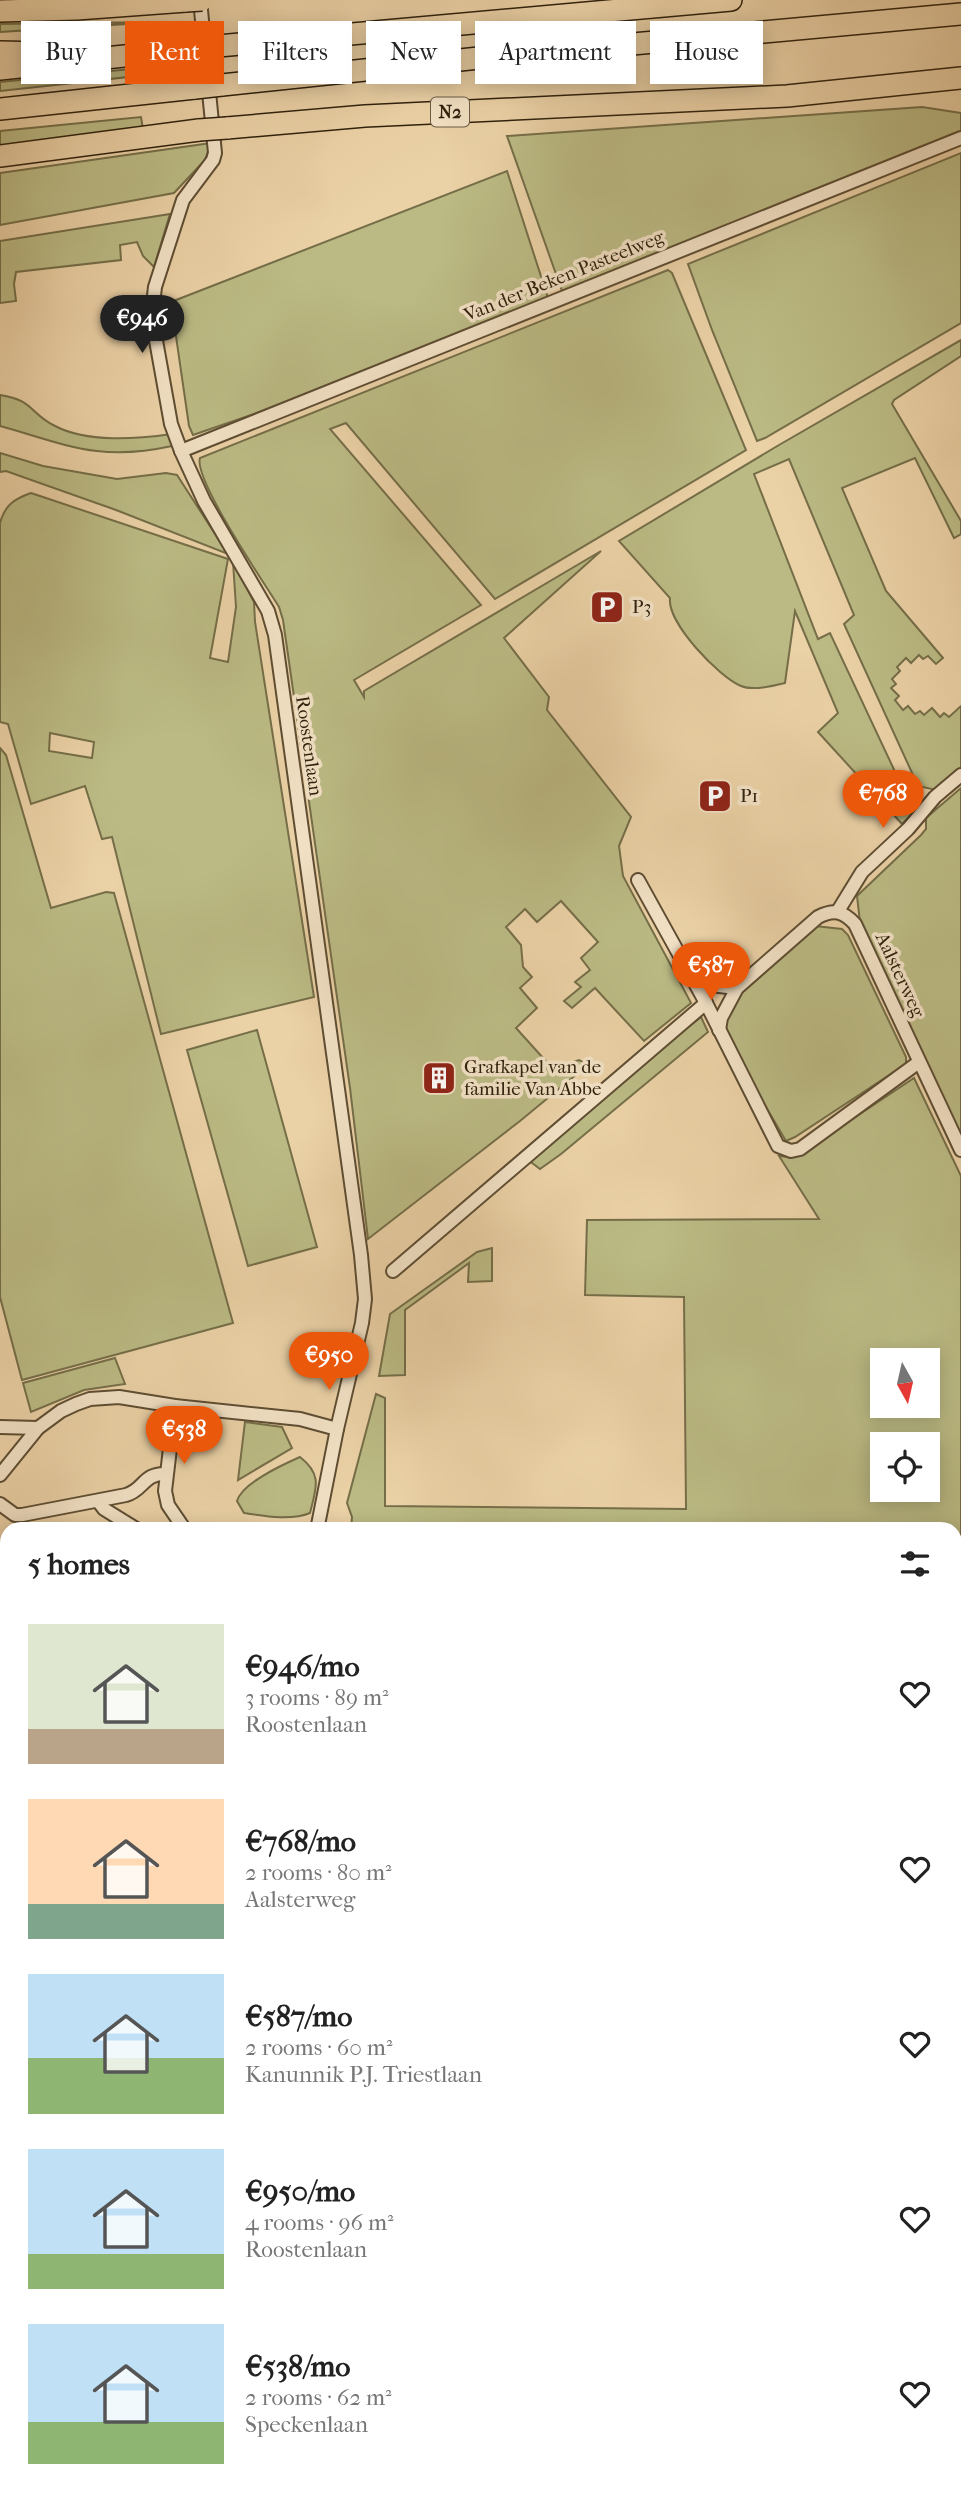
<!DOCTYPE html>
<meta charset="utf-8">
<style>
:root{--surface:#fff;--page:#f2f2f2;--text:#222;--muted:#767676;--accent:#ea580c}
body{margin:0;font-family:"IM FELL French Canon",serif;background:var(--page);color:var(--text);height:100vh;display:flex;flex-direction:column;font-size:26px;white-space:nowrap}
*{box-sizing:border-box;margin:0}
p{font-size:23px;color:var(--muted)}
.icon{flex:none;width:38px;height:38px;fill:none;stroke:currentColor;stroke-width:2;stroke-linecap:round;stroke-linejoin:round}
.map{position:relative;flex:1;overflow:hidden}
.details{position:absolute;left:0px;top:1522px;width:962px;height:975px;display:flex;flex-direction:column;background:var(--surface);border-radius:21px 21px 0 0;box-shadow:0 4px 18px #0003}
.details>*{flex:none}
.banner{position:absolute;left:21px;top:21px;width:920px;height:63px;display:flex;gap:14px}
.needle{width:46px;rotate:172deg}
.tools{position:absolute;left:870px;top:1348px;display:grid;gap:14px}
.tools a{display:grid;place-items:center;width:70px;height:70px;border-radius:0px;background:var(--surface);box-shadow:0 4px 18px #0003;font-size:35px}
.price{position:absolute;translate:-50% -60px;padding:0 16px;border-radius:24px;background:var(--accent);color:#fff;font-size:23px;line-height:46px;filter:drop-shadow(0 2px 4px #0008)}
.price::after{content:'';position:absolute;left:50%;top:42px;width:21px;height:16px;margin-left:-10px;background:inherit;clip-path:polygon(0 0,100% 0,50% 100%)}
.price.active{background:#222;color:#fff}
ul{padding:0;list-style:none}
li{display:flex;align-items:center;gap:21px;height:175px;padding:0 28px}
li span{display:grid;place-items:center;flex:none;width:196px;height:140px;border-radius:0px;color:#555}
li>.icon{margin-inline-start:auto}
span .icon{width:84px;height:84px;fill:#fffc;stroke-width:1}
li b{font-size:30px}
h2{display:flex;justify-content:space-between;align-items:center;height:84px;padding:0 28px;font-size:30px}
.tag{padding:0 24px;border-radius:0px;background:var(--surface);box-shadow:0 4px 18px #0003;font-size:24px;line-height:63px}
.tag.active{background:var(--accent);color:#fff}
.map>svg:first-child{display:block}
.green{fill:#bbba84;stroke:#756e48;stroke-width:2;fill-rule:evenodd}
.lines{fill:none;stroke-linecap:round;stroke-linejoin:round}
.street-casing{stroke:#5e4d33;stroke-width:16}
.highway-casing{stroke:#2f210d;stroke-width:24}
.street{stroke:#f2e1c5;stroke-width:12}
.highway{stroke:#ebd1a6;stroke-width:21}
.highway-bridge-casing{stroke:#2f210d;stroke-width:24;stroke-linecap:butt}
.highway-bridge{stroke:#ebd1a6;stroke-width:21}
.labels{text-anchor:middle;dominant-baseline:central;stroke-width:7;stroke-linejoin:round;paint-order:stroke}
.shield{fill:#f2e1c5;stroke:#6a5b44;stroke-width:2}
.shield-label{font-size:18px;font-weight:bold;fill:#2f210d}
.street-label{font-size:19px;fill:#2f210d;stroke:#f2e1c5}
.poi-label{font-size:19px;fill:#2f210d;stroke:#f2e1c5;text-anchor:start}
</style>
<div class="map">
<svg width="961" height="2497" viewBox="0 0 961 2497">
<rect width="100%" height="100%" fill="#ebd1a6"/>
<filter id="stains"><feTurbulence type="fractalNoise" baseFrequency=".00286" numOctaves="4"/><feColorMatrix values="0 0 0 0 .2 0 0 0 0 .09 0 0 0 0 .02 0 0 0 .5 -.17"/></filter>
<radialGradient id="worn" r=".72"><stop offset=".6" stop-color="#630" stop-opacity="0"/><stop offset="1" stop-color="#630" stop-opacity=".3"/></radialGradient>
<g class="green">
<path d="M159,22L0,32V24Z"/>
<path d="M191,63L192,70L0,91V82Z"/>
<path d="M922,107L961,113V132L562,291L507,136Z"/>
<path d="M141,117L143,129L0,149V131Z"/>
<path d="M211,143L205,160L174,193L0,225V173Z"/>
<path d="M961,153V323L765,438L757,441L712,330L688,264Z"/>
<path d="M507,171L548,298L254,414L193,435L189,426L171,302Z"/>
<path d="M170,214L154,267L143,256L137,242L120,245L121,260L16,272L14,284L16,301L0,303V241Z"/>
<path d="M668,270L672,273L746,450L495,599L346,423L330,429L481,605L354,680L364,697V691L601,551L504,638L549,697L547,710L631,817L619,846L623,876L691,1003L644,1041L595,988L572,1008L564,1001L581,987L575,982L590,970L581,958L598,942L561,901L537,922L525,909L506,927L521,945L523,967L532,977L520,988L537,1008L516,1028L553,1069L579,1060L588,1065L520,1121L368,1239L350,1088L283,620L279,607C265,584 193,479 200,458Z"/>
<path d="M961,340V356L894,400L892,404L961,521V534L954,538L915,458L842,488L886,591L943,658L936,664L928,656L923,659L919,655L911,663L906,658L897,667L900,671L892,679L896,684L891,688L899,696L895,700L903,710L908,706L915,714L920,711L924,715L932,708L940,717L944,713L949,717L961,706V767L936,790L918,786L844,624L854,615L789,459L754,474L818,639L830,633L912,808V814L902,824L818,732L838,713L795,611L785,683C773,686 753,691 741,686C719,677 667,623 670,598L619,541L779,445Z"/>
<path d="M0,395C34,400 30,414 55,426C88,443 136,439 172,434V446C99,462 68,445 0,426Z"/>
<path d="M0,453L43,466L117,479L166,473L177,475L228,554L116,510L6,471L0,472Z"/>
<path d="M31,493L228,559L210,658L228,662L236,607L233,562L254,602L255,622L314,997L161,1034L112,837L102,839L85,786L31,804L8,724L0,722V523C5,505 14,499 31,493ZM50,733L94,742L92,758L49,751Z"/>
<path d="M0,748L6,755L51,908L106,892L114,893L233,1323L22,1380L0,1297Z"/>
<path d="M961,788V1137L860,922L857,896L921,835L926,829V818Z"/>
<path d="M815,926L842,929L848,935L906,1057V1064L795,1137L786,1141L741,1065L723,1029L734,995Z"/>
<path d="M701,1017L708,1032L561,1154L540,1169L523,1156Z"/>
<path d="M257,1030L317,1247L248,1266L187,1050Z"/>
<path d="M914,1078L961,1176V1601H956V1530H351L352,1517L347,1503L376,1394L385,1398V1506L686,1509L684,1297L585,1295L587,1220L819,1219L779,1156L789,1157L818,1142ZM882,1360H928V1405H882ZM882,1444H928V1489H882Z"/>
<path d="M492,1248V1281L468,1282L469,1263L405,1310V1375L379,1376L390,1314L477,1252Z"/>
<path d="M115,1358L125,1384L84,1390L31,1412L23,1383Z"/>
<path d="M245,1422L282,1427L292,1448L238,1480Z"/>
<path d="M300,1457C323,1475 316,1488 310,1513C291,1521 264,1516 244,1513L237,1501C242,1483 282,1465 300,1457Z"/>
<path d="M240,2490H318V2497H235Z"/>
</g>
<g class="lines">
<g class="street-casing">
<g id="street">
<path d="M200,0L215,153L213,160L183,200L155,287L152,313L155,335L171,424L181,451L204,501L268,611L275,635L361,1255L365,1299L362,1323L337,1429L317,1530"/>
<path d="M181,451L961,138"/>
<path d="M638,880L706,1003L778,1146L791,1151L800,1149L919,1062"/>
<path d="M838,911L862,872L908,829L935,797L961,775"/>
<path d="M693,979L710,985L737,988"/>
<path d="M719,1030L721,1018L737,988L818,917C834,909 843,911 855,924L961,1150"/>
<path d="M393,1271L706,1003"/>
<path d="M175,1406L165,1491L168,1505L185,1530"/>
<path d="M0,1427L38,1428L61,1411L76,1404L90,1399L119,1397L175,1406L300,1419L337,1429"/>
<path d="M0,1475L38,1428"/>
<path d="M98,1501L104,1509L138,1530"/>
<path d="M0,1504L15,1515H22L126,1495C144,1490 143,1473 166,1474"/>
<path d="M0,1600L7,1606"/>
<path d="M0,1706L7,1701"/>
<path d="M956,1742H961"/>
<path d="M0,1879H7"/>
<path d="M956,1923L961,1926"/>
<path d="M956,2020H961"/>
<path d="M0,2025L7,2024"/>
<path d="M0,2177L7,2176"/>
<path d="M0,2347L7,2345"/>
<path d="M956,2415L961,2412"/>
<path d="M0,2439H7"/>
<path d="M360,2497V2490"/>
<path d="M571,2497V2490"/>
<path d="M780,2497V2490"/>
</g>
</g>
<g class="highway-casing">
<g id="highway">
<path d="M0,11L77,9L186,1"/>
<path d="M218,46L731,0"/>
<path d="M0,52L45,53"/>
<path d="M0,69L191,49"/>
<path d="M222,85L479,58L961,14"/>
<path d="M0,109L195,88"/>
<path d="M227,128L365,116L787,96L961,78"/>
<path d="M0,156L199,130"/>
</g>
</g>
<use href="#street" class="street"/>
<use href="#highway" class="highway"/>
<g class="highway-bridge-casing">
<g id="highway-bridge">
<path d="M186,1L202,0"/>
<path d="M191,49L218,46"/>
<path d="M195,88L222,85"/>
<path d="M199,130L227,128"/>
</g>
</g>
<use href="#highway-bridge" class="highway-bridge"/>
</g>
<defs>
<g id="parking-square" transform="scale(1.75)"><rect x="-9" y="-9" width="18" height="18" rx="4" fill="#8f2418" stroke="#f2e1c5"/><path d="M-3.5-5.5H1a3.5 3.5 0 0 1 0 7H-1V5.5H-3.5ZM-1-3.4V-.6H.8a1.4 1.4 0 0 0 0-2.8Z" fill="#fff"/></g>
<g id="building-square" transform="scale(1.75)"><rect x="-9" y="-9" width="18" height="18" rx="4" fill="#8f2418" stroke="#f2e1c5"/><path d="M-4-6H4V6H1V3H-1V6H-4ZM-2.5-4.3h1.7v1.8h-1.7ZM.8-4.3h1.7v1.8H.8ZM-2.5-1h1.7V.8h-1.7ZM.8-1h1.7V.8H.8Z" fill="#fff"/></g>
</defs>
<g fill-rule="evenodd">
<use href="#parking-square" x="607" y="607"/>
<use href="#parking-square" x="715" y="796"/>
<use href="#building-square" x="439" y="1078"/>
</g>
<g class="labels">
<rect class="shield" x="431" y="97.5" width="38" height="29" rx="5"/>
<g class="shield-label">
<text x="450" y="112">N2</text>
</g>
<g class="street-label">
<text transform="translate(564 276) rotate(-22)">Van der Beken Pasteelweg</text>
<text transform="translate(309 746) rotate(82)">Roostenlaan</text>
<text transform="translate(900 975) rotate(65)">Aalsterweg</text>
</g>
<g class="poi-label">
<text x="632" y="607">P3</text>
<text x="740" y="796">P1</text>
<text x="464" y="1067">Grafkapel van de<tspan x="464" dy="22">familie Van Abbe</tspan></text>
</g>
</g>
<rect width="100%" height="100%" filter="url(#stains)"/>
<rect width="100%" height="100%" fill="url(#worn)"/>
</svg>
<div class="tools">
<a><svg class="needle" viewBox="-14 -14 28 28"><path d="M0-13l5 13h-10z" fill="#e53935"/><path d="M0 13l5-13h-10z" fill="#767676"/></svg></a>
<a><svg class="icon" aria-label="locate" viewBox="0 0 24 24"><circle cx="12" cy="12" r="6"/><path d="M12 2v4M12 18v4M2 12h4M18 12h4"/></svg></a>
</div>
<b class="price active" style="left:142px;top:355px">€946</b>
<b class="price" style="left:883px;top:830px">€768</b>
<b class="price" style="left:711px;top:1002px">€587</b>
<b class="price" style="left:329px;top:1392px">€950</b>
<b class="price" style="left:184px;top:1466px">€538</b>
<div class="banner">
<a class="tag">Buy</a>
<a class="tag active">Rent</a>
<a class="tag">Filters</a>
<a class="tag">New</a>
<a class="tag">Apartment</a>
<a class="tag">House</a>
</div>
<section class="details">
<h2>5 homes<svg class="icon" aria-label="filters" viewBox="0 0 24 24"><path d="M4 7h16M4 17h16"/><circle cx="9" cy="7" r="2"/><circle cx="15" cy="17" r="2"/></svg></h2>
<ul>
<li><span style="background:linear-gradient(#dfe7d0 75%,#b9a48a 0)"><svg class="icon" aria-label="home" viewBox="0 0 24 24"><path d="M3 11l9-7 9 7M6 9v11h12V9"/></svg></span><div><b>€946/mo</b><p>3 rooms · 89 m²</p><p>Roostenlaan</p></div><svg class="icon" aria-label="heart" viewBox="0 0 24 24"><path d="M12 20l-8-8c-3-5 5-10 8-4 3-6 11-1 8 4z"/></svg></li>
<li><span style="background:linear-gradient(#ffd9b3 75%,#7fa58c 0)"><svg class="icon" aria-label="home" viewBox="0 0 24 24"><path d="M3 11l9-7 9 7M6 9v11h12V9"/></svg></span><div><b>€768/mo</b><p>2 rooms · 80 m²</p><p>Aalsterweg</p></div><svg class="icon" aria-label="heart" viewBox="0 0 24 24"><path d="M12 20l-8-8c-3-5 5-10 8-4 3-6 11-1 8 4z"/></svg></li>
<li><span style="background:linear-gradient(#bfe0f5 60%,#8fb573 0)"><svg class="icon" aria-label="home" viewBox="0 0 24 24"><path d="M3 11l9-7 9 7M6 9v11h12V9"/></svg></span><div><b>€587/mo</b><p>2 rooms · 60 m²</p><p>Kanunnik P.J. Triestlaan</p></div><svg class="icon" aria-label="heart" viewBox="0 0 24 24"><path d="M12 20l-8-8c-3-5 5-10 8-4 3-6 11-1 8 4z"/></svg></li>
<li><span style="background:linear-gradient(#bfe0f5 75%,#8fb573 0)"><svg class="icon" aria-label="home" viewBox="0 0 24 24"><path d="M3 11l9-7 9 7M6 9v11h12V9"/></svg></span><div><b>€950/mo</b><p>4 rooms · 96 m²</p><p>Roostenlaan</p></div><svg class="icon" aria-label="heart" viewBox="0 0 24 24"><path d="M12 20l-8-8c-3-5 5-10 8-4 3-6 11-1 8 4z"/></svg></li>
<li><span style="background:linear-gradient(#bfe0f5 70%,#8fb573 0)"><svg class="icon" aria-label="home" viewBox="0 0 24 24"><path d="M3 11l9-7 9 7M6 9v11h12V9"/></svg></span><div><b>€538/mo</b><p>2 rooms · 62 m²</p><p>Speckenlaan</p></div><svg class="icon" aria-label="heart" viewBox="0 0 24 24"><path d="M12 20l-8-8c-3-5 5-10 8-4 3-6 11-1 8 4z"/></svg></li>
</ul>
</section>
</div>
